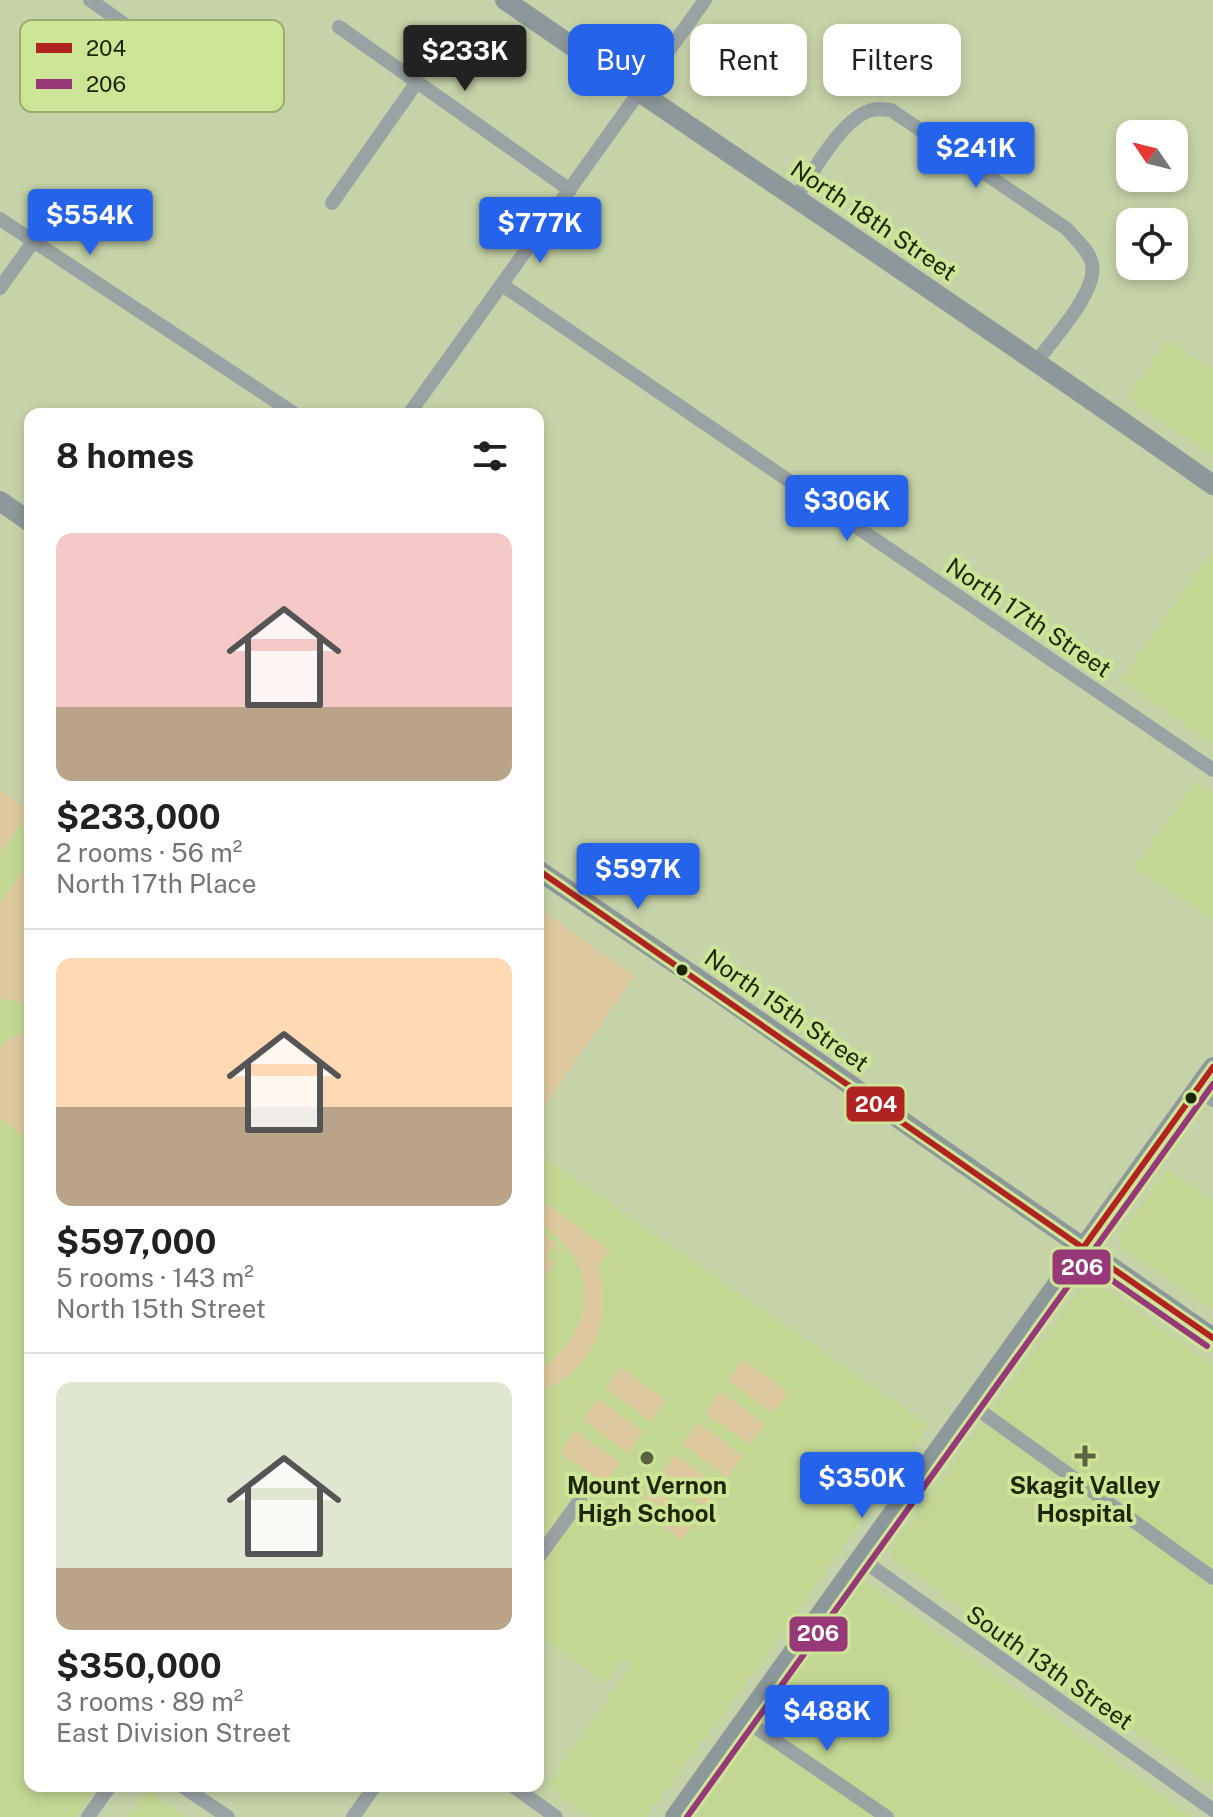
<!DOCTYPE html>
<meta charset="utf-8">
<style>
:root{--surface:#fff;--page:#f2f2f2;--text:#202124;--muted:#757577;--line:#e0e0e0;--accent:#2563eb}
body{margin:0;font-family:"Public Sans",sans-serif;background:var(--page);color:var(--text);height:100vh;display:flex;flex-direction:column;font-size:30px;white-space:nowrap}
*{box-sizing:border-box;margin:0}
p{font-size:26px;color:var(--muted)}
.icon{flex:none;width:44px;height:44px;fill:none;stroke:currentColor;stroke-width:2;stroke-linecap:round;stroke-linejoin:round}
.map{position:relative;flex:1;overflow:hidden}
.sheet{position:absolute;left:24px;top:408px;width:520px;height:1384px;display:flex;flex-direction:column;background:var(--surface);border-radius:16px;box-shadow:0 4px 12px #0003}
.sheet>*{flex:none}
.top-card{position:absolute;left:568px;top:24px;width:524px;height:72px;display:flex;gap:16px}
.needle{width:52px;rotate:305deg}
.tools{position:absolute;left:1116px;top:120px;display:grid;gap:16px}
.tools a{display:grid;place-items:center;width:72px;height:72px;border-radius:16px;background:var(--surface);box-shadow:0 4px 12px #0003;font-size:40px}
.price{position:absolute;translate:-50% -68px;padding:0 18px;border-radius:8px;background:var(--accent);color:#fff;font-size:26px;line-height:52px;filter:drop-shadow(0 2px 4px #0008)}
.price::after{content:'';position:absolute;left:50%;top:48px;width:24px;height:18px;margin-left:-12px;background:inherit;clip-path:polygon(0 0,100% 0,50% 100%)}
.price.active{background:#222;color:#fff}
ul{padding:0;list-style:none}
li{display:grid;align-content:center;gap:16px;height:424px;padding:0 32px}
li+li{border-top:2px solid var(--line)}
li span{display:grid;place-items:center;height:248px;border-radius:16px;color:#555}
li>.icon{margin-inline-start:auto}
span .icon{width:144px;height:144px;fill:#fffc;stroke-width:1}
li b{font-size:34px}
h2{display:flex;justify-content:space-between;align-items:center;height:96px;padding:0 32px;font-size:34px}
.pill{padding:0 28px;border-radius:16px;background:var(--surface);box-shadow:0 4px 12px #0003;font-size:28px;line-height:72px}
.pill.active{background:var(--accent);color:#fff}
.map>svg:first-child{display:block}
.built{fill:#c3d794}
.green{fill:#dec99e}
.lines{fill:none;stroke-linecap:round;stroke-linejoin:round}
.street{stroke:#99a3a4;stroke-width:14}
.secondary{stroke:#8c989a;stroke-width:20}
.bus-1-casing{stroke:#cde596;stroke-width:12}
.bus-2-casing{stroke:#cde596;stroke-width:12}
.bus-1{stroke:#b02321;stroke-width:6}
.bus-2{stroke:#973978;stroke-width:6}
.bus-dot{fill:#1e2606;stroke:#cde596;stroke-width:3}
.poi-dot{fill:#59633f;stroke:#cde596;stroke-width:3}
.labels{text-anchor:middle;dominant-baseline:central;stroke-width:8;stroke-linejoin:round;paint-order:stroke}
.street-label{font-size:24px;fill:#1e2606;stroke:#cde596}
.poi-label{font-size:24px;font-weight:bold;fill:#1e2606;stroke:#cde596}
.key{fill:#cde596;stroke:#98ac6b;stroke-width:2}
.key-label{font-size:22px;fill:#1e2606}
.line-badge{stroke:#cde596;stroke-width:3}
.badge-label{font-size:22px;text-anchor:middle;font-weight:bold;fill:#fff}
</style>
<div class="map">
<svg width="1213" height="1817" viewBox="0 0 1213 1817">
<rect width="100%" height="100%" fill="#c6d3a8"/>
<g class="built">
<path d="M1168,340L1213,371V457L1127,398Z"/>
<path d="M1213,550V744L1120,680Z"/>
<path d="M1195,783L1213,795V921L1135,867Z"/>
<path d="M30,808V1786H98L76,1817H0V850Z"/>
<path d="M538,1153L929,1425L757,1669L646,1817H590L546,1786L631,1666L622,1660L606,1683L538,1635V1607L540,1604L538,1602Z"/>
<path d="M1167,1169L1213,1200V1311L1122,1248L1120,1234Z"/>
<path d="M1102,1286L1213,1364V1787L894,1560L891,1549L1080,1289Z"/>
<path d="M863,1579L1192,1817H695Z"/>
<path d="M147,1790L185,1817H127Z"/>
</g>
<g class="green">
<path d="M0,790L30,810L0,853Z"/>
<path d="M30,861V1005L0,998V903Z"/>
<path d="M538,908L635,976L538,1115Z"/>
<path d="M30,1030V1141L0,1119V1048L9,1039Z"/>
<path d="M538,1198L610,1250L598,1266C613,1321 593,1371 538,1392V1370C579,1346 600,1295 571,1252C563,1239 550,1232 538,1223Z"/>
<path d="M538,1230L556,1243L546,1257L555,1263L538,1286Z"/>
<path d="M743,1360L788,1392L773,1413L728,1381Z"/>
<path d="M621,1368L666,1400L651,1421L606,1389Z"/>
<path d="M720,1392L765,1424L750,1445L705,1413Z"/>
<path d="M598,1399L643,1432L628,1453L583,1420Z"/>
<path d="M698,1423L742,1456L727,1477L683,1444Z"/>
<path d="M575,1431L620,1463L605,1484L560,1452Z"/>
<path d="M675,1455L720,1487L705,1508L660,1476Z"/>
<path d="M652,1487L697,1519L682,1540L637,1508Z"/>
</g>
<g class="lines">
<g class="street">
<path d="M90,0L187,68"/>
<path d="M339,27L570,190"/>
<path d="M795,199C812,174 842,117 872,110C877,108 885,110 891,110L1067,229C1075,239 1090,251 1092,264C1098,291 1053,339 1037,361"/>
<path d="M332,203L417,82"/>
<path d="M0,219L295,414"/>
<path d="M502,285L1213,770"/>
<path d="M0,288L33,242"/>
<path d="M409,414L705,0"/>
<path d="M1197,1089L1213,1100"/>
<path d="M972,1405L1213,1578"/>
<path d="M538,1558L580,1500"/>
<path d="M861,1559L1213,1810"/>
<path d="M745,1720L887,1817"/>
<path d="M182,1786L228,1817"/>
<path d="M513,1786L556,1817"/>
<path d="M88,1817L110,1786"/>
<path d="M353,1817L375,1786"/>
</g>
<g class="secondary">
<path d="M505,0C740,162 979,320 1213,485"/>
<path d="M0,501L30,522"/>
<path d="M538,870L713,989L1213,1338"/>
<path d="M675,1817L1213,1067"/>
</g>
<g class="bus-1-casing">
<g id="bus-1">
<path d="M538,870L1213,1338"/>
<path d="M1083,1248L1213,1067"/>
</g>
</g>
<g class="bus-2-casing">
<g id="bus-2">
<path d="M1077,1256L1207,1346"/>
<path d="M687,1817L1213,1084"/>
</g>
</g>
<use href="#bus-1" class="bus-1"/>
<use href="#bus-2" class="bus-2"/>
</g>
<g class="bus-dot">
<circle cx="682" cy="970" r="7"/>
<circle cx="1191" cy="1098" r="7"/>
</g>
<g class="poi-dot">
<path d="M1081 1444h8v8h8v8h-8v8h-8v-8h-8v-8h8z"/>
<circle cx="647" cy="1458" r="8"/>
</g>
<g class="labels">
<g class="street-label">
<text transform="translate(874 220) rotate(34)">North 18th Street</text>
<text transform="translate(1029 617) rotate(34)">North 17th Street</text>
<text transform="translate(787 1010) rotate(35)">North 15th Street</text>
<text transform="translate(1050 1667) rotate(35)">South 13th Street</text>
</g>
<g class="poi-label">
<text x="647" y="1485">Mount Vernon<tspan x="647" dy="28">High School</tspan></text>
<text x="1085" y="1485">Skagit Valley<tspan x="1085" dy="28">Hospital</tspan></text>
</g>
</g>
<rect x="20" y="20" width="264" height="92" rx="12" class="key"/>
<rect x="36" y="43" width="36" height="10" fill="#b02321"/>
<rect x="36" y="79" width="36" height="10" fill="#973978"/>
<g class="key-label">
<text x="86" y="56">204</text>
<text x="86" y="92">206</text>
</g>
<g class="line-badge">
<rect x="845" y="1085" width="61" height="38" rx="8" fill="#b02321"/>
<rect x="1051" y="1248" width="61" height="38" rx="8" fill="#973978"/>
<rect x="788" y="1615" width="61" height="38" rx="8" fill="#973978"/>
</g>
<g class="badge-label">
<text x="876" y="1112">204</text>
<text x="1082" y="1275">206</text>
<text x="818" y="1641">206</text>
</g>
</svg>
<div class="tools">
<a><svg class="needle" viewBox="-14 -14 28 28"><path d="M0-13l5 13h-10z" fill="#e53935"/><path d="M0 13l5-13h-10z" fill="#757577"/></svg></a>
<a><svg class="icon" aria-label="locate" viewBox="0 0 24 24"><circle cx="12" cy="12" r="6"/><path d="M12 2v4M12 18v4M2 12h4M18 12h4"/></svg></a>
</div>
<b class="price active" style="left:465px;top:93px">$233K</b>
<b class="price" style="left:976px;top:190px">$241K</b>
<b class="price" style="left:90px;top:257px">$554K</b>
<b class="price" style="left:540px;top:265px">$777K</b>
<b class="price" style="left:847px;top:543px">$306K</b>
<b class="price" style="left:638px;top:911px">$597K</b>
<b class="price" style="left:862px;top:1520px">$350K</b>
<b class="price" style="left:827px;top:1753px">$488K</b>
<div class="top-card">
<a class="pill active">Buy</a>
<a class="pill">Rent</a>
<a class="pill">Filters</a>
</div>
<section class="sheet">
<h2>8 homes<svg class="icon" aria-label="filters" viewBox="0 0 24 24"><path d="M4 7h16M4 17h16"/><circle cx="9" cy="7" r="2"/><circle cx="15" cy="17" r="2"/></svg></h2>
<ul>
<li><span style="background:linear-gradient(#f6c9c9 70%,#b9a48a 0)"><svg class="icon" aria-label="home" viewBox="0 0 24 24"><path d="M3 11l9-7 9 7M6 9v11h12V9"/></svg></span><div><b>$233,000</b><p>2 rooms · 56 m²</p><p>North 17th Place</p></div></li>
<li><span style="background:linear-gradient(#ffd9b3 60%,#b9a48a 0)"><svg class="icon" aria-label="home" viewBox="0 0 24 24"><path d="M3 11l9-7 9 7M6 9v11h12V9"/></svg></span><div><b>$597,000</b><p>5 rooms · 143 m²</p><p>North 15th Street</p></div></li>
<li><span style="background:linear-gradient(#dfe7d0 75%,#b9a48a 0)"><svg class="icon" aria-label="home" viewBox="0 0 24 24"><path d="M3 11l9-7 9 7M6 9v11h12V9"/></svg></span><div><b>$350,000</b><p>3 rooms · 89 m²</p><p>East Division Street</p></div></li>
</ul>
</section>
</div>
